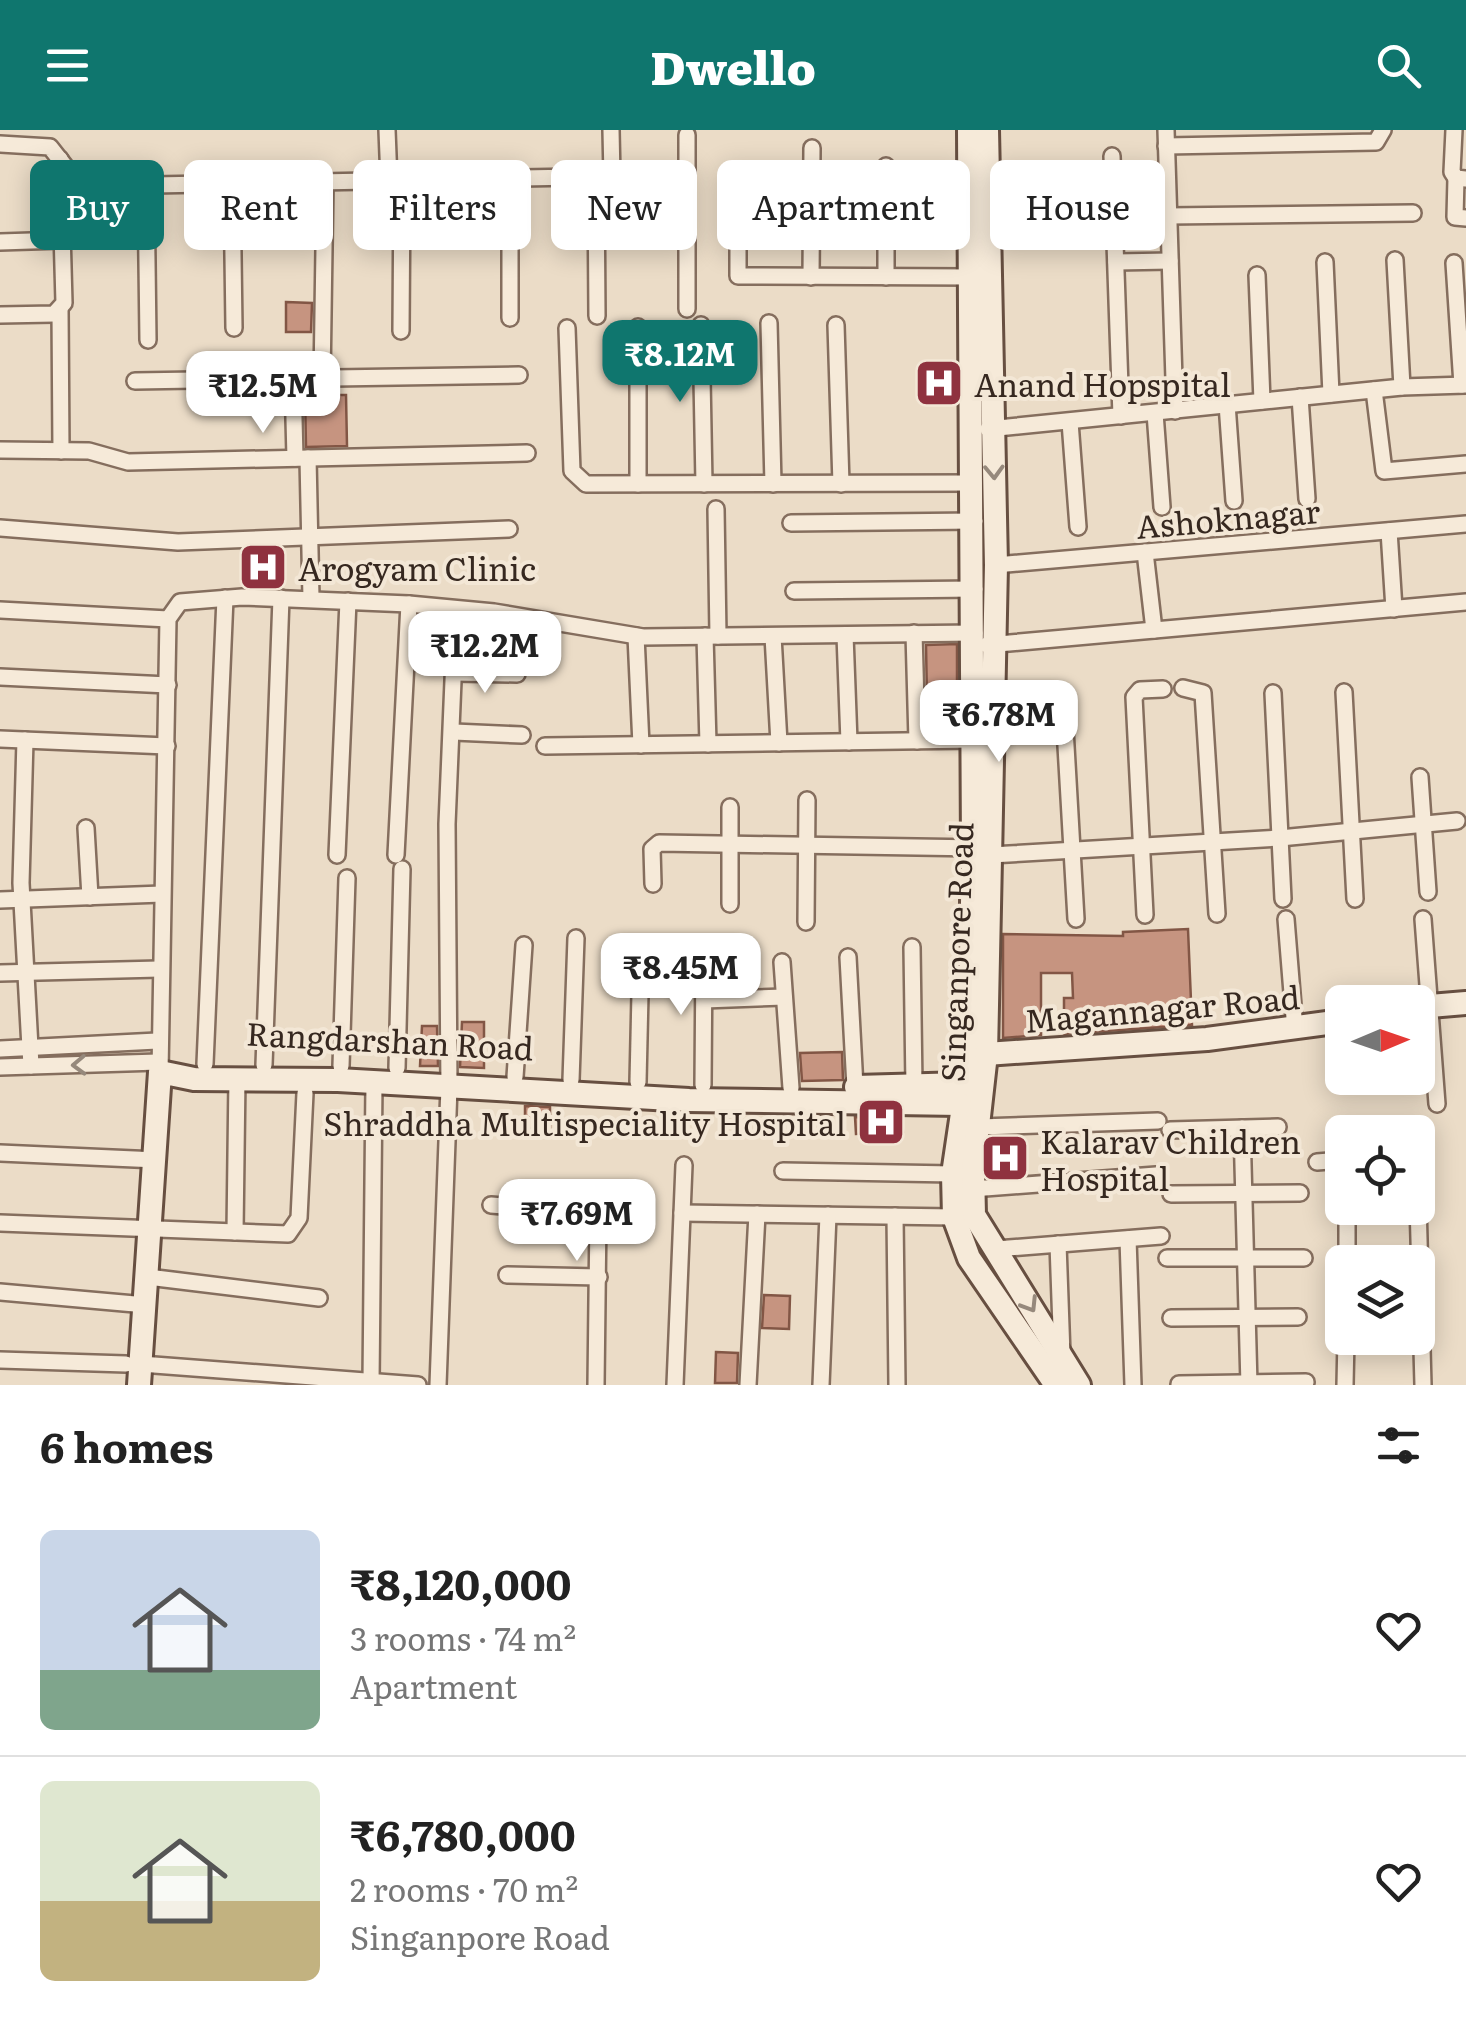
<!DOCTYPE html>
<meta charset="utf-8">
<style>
:root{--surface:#fff;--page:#f6f6f6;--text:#222;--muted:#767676;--line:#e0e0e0;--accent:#0f766e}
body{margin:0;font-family:Literata,serif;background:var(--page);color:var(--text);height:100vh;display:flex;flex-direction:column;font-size:38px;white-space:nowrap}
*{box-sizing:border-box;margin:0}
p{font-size:32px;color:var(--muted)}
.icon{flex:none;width:55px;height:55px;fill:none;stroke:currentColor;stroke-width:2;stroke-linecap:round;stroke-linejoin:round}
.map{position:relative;height:1255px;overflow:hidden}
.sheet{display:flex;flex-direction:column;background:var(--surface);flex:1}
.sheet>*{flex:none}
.top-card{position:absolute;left:30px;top:30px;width:1408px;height:90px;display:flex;gap:20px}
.needle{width:65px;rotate:88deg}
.controls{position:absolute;left:1325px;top:855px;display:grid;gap:20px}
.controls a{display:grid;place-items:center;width:110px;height:110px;border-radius:15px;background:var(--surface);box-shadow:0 5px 25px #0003;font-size:50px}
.price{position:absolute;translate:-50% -85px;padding:0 22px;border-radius:20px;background:#fff;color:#222;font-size:32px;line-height:65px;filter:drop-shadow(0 2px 5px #0008)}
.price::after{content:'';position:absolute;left:50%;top:60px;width:30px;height:22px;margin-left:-15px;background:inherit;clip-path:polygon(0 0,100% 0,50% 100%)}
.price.active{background:var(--accent);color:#fff}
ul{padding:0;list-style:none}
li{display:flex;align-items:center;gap:30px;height:250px;padding:0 40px}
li+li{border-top:2px solid var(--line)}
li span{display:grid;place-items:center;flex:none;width:280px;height:200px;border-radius:15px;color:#555}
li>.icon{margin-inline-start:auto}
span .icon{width:120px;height:120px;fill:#fffc;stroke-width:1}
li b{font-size:42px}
h2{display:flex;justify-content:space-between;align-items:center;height:120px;padding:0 40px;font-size:42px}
.tag{padding:0 35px;border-radius:15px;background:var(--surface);box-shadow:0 5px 25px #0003;font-size:35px;line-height:90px}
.tag.active{background:var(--accent);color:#fff}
header{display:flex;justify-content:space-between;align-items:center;height:130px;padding:0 40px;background:var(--accent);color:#fff;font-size:45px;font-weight:800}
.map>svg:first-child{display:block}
.building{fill:#c69480;stroke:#825645;stroke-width:2.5}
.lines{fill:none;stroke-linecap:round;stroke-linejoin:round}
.street-casing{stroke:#856e5e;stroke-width:20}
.secondary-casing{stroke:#674f41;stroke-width:28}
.street{stroke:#f6ead9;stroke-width:15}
.secondary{stroke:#f6ead9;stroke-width:22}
.oneway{stroke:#96897c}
.labels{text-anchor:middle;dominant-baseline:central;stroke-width:8;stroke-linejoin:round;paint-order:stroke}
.poi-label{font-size:32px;fill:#362820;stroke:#f3e7d6;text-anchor:start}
.street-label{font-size:32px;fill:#362820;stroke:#f3e7d6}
</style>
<header><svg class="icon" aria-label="menu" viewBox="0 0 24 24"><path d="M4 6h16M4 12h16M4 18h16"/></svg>Dwello<svg class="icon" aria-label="search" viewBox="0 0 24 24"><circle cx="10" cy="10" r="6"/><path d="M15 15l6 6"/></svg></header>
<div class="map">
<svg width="1466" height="1255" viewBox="0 0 1466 1255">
<rect width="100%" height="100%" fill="#ebdcc7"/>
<g class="building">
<path d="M897,85L951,86V104L897,103Z"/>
<path d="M286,172L312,173L311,202H286Z"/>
<path d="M305,265H346L347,316L306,317Z"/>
<rect x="253" y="421" width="19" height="34"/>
<path d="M957,514V569H927L926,515Z"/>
<path d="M1188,799L1192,895L1064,904V868H1073L1072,843H1041V905L1003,908V804L1123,806V802Z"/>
<path d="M462,892H484V938L460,937Z"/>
<path d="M422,896H437L438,936H420Z"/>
<path d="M842,922L843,950L802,951L800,923Z"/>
<path d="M525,976L550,977V998H525Z"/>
<path d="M855,987L902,988L903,1002L856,1004Z"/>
<path d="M1021,1007L1023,1044L989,1046L992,1008Z"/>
<path d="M764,1165L790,1166L789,1199L762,1198Z"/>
<path d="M716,1222L738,1223L737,1253H715Z"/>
</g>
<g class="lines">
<g class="street-casing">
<g id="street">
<path d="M387,0L389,51"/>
<path d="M611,0L612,47"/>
<path d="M1166,0L1175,281"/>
<path d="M1454,0L1452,42L1456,48L1466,49"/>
<path d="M0,14L50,17L72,45L103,56L687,45"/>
<path d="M1166,16L1376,12L1383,0"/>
<path d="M1112,26L1121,286"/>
<path d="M738,40V146L972,147"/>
<path d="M596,47L597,186"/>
<path d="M1456,48L1455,87L1466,88"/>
<path d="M510,49V188"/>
<path d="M232,54L234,198"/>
<path d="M146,55L148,210"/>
<path d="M811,72L971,73"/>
<path d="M1168,86L1413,83"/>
<path d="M0,112L62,110"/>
<path d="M1395,130L1402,257"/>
<path d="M1116,132L1170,131"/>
<path d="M1325,132L1331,264"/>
<path d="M1454,133L1462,255"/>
<path d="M1257,145L1262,271"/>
<path d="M811,147L812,18"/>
<path d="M886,147V36"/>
<path d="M60,179L61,321"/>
<path d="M687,179V5"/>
<path d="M0,185L54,184L64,173L60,29"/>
<path d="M769,193L773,354"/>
<path d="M701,195L704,354"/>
<path d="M836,195L841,354"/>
<path d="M638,197V354"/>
<path d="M567,198L572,341L586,354L974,353"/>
<path d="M401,201L402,51"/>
<path d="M293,250L295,328"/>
<path d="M322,250L325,52"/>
<path d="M135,251L519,245"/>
<path d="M1374,260L1384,341L1466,334"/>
<path d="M1300,267L1307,369"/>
<path d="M1227,274L1234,371"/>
<path d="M1155,283L1162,377"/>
<path d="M1070,292L1078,397"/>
<path d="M988,299L1402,257L1466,255"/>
<path d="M0,320L89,321L128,332L527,323"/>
<path d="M308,328L311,468"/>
<path d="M716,379L718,506"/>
<path d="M791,393L975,391"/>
<path d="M0,398L178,412L509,399"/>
<path d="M1389,401L1394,479"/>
<path d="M1145,422L1154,500"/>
<path d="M996,435L1466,394"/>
<path d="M794,461L975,459"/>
<path d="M0,480L168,489"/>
<path d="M914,503L917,611"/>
<path d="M845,505L849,612"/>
<path d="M636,506L641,615"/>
<path d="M705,506L708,614"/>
<path d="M773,506L779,613"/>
<path d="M987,515L1466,472"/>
<path d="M455,543L517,544"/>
<path d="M0,547L168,555"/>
<path d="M1183,558L1203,563L1217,784"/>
<path d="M1344,562L1355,769"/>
<path d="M1273,563L1283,769"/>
<path d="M1063,564L1076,789"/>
<path d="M454,602L522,605"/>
<path d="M0,609L167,616"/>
<path d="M25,610L21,753L31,936"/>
<path d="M545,616L973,610"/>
<path d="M1420,647L1428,762"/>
<path d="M730,677V774"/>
<path d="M86,698L90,767"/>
<path d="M337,725L348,471"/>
<path d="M396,725L409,474"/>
<path d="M991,725L1280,708L1457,691"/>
<path d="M653,754L652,719L659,713L979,718"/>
<path d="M0,770L162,764"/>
<path d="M1145,785L1134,567L1140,560L1163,559"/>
<path d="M1286,789L1295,900"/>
<path d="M1423,789L1437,974"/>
<path d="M806,792L807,670"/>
<path d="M912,817L914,956"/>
<path d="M848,827L855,957"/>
<path d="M782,832L791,958"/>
<path d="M0,843L159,839"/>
<path d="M704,870L784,867"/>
<path d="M0,919L157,911"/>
<path d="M205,934L225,468"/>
<path d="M264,935L281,468"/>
<path d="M341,936L347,748"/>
<path d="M0,937L158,932"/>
<path d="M397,938L402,739"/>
<path d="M160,942L168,489L180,472L242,467L409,474L494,482L643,507L975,503"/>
<path d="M515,947L524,815"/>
<path d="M571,950L576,808"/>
<path d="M638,952L641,820"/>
<path d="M703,955L704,822"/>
<path d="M980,997L1158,991"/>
<path d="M1242,998L1249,1255"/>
<path d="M1170,1000L1278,997"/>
<path d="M0,1023L157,1030"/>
<path d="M1317,1032L1342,1030"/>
<path d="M783,1041L953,1044"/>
<path d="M972,1059L1156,1045"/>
<path d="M1171,1064L1300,1063"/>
<path d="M1418,1073L1423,1255"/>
<path d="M491,1075L598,1084L596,1255"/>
<path d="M682,1083L954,1087"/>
<path d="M895,1086L897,1255"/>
<path d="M0,1093L288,1104L299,1088L305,963"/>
<path d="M235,1102L237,947"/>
<path d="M1128,1109L1133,1255"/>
<path d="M1058,1114L1062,1225"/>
<path d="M996,1119L1161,1106"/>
<path d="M1167,1128H1304"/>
<path d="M1347,1132V1078"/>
<path d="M507,1145L599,1147"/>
<path d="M148,1147L319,1168"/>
<path d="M0,1162L146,1175"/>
<path d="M1171,1188L1298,1187"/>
<path d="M0,1230L126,1234"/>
<path d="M141,1234L418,1255"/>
<path d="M371,1252L374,953"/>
<path d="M1179,1254L1306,1252"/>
<path d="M438,1255L449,957L447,694L456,479"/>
<path d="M675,1255L684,1035"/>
<path d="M748,1255L757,1084"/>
<path d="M821,1255L828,1085"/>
<path d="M1345,1255L1346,1208"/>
</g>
</g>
<g class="secondary-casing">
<g id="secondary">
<path d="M969,0L973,718L969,936L953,1044L954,1087L969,1128L1056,1255"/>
<path d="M987,0L996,435L986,924L973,1040L974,1085L1079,1255"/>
<path d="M1418,877L1466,873"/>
<path d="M986,924L1207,909L1342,891"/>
<path d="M856,957L964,954"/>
<path d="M139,1255L160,942L194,949L338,950L689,970L960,974"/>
</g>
</g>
<use href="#street" class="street"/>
<use href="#secondary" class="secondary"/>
</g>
<defs><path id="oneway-chevron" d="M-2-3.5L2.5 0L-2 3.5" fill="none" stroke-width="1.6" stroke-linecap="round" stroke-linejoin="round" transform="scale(2.5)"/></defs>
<g class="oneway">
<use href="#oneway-chevron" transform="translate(994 342) rotate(88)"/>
<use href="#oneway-chevron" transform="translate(79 935) rotate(178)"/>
<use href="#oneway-chevron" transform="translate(1030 1175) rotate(58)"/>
</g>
<defs>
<g id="hospital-square" transform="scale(2.5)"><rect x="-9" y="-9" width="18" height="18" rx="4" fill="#8f323f" stroke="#f3e7d6"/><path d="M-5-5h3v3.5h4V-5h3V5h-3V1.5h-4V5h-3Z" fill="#fff"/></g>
</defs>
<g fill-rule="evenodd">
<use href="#hospital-square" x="939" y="253"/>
<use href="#hospital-square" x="263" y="437"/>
<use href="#hospital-square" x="881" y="992"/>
<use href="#hospital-square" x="1005" y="1028"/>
</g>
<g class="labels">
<g class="poi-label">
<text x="974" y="253">Anand Hopspital</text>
<text x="298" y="437">Arogyam Clinic</text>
<text x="846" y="992" text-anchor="end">Shraddha Multispeciality Hospital</text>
<text x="1040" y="1010">Kalarav Children<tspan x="1040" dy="37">Hospital</tspan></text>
</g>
<g class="street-label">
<text transform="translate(1228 387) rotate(-5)">Ashoknagar</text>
<text transform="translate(955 822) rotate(-88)">Singanpore Road</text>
<text transform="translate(1162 877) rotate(-5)">Magannagar Road</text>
<text transform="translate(390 909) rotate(3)">Rangdarshan Road</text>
</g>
</g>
</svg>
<div class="controls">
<a><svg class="needle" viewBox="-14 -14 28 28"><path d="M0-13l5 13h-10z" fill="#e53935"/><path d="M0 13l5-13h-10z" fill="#767676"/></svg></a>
<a><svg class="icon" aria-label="locate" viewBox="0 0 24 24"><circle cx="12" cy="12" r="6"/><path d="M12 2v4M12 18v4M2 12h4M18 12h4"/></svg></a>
<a><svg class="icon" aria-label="layers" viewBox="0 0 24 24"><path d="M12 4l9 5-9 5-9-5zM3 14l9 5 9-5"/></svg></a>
</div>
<b class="price active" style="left:680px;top:275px">₹8.12M</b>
<b class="price" style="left:263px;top:306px">₹12.5M</b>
<b class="price" style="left:485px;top:566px">₹12.2M</b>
<b class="price" style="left:999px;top:635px">₹6.78M</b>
<b class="price" style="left:681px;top:888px">₹8.45M</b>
<b class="price" style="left:577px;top:1134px">₹7.69M</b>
<div class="top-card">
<a class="tag active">Buy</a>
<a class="tag">Rent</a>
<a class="tag">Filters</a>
<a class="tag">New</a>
<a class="tag">Apartment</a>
<a class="tag">House</a>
</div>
</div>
<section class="sheet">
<h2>6 homes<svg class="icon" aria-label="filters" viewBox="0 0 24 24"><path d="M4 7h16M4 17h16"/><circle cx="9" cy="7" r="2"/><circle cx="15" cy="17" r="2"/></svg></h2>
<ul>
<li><span style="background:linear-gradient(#c9d6e8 70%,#7fa58c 0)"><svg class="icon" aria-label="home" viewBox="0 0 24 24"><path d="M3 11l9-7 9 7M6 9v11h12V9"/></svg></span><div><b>₹8,120,000</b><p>3 rooms · 74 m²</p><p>Apartment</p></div><svg class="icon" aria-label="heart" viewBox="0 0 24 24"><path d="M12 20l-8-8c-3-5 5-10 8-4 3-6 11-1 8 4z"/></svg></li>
<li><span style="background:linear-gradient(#dfe7d0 60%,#c2b280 0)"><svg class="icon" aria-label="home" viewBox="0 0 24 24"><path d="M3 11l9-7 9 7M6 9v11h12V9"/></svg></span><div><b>₹6,780,000</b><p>2 rooms · 70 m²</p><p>Singanpore Road</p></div><svg class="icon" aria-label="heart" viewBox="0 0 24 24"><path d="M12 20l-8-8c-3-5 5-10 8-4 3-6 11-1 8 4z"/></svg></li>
</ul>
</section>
